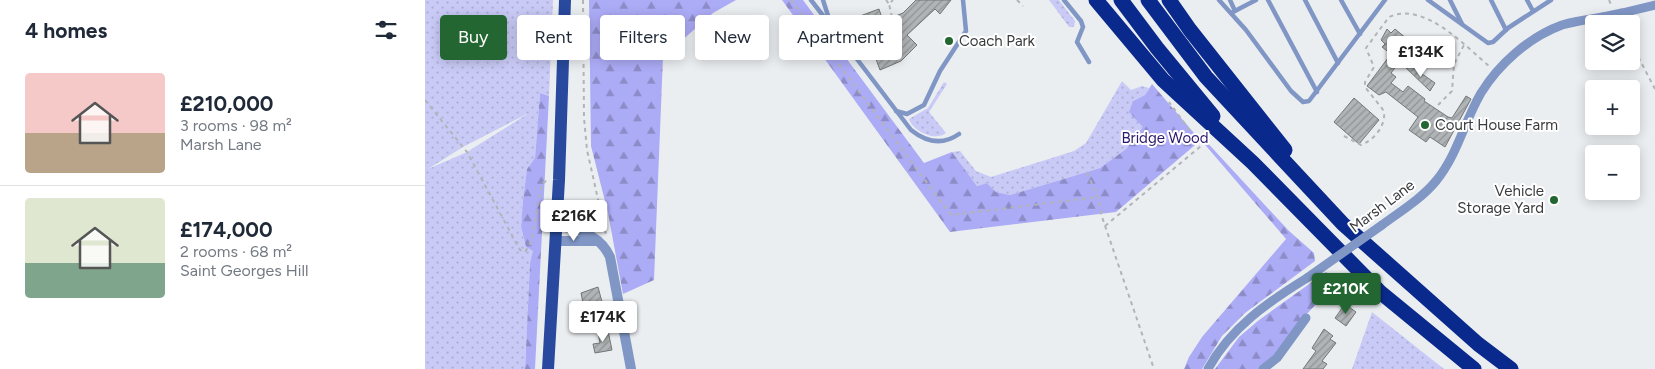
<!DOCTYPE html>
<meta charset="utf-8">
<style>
:root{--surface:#fff;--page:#f6f6f7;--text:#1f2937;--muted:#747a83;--line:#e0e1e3;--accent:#236631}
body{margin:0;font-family:Figtree,sans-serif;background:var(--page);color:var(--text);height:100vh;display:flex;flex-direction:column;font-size:19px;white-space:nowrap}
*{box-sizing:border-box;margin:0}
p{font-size:16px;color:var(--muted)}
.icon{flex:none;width:28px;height:28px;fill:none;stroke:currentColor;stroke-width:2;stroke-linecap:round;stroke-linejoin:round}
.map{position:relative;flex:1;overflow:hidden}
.side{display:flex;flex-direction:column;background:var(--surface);width:425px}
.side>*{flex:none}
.hud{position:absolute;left:15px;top:15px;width:475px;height:45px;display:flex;gap:10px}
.fabs{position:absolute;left:1160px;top:15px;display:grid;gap:10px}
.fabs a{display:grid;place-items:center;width:55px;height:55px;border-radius:5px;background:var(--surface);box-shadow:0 2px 12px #0003;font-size:25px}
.price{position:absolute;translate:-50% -42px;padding:0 11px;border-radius:5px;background:#fff;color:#222;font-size:16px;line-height:32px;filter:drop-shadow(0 1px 2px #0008)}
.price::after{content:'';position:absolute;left:50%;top:30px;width:15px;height:11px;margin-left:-8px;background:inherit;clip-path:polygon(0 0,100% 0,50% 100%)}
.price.active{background:var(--accent);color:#fff}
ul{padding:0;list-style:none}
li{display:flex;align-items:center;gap:15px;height:125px;padding:0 25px}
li+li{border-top:1px solid var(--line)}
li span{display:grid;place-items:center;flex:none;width:140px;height:100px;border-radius:5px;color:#555}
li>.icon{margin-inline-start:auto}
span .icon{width:60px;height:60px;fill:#fffc;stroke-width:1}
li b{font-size:21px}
h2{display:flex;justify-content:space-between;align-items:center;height:60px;padding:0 25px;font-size:21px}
.pill{padding:0 18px;border-radius:5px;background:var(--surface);box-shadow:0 2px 12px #0003;font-size:18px;line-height:45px}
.pill.active{background:var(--accent);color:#fff}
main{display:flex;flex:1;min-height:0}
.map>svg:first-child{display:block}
.grass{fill:url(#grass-dots);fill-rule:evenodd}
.forest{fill:url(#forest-firs)}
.building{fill:url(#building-hatch);stroke:#737778}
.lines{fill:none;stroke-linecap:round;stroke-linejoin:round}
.path{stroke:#b2b4b7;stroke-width:2;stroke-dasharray:4 4;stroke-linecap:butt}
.service{stroke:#8096c5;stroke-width:4.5}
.minor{stroke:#8096c5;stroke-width:9}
.tertiary{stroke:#8096c5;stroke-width:10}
.primary{stroke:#28499d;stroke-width:12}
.motorway{stroke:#0a298c;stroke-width:15}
.minor-bridge{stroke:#8096c5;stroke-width:9}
.poi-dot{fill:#236631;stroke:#fff;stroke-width:2}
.labels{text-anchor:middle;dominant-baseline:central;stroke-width:4;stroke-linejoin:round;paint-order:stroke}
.poi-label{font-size:15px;fill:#3a3b3c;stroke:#fff;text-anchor:start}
.park-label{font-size:15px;fill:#2a186d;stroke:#fff}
.street-label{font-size:15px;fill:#3a3b3c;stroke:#fff}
</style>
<main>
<section class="side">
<h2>4 homes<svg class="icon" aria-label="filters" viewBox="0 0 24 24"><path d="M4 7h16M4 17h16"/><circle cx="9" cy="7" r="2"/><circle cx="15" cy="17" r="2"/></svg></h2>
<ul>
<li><span style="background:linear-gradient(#f6c9c9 60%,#b9a48a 0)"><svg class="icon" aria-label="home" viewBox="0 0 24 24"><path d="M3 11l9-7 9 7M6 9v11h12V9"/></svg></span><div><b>£210,000</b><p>3 rooms · 98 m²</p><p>Marsh Lane</p></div></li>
<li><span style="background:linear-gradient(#dfe7d0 65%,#7fa58c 0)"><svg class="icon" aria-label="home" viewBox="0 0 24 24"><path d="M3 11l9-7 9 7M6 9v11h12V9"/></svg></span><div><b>£174,000</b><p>2 rooms · 68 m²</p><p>Saint Georges Hill</p></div></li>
</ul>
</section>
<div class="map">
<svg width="1230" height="369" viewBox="0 0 1230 369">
<defs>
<pattern id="grass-dots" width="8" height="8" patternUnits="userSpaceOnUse" patternTransform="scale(1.25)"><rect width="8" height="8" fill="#c9caf6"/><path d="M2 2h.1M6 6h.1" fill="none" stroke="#adaed4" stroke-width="1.8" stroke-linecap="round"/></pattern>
<pattern id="forest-firs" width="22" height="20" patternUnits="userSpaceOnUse" patternTransform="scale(1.25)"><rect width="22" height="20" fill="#acabf6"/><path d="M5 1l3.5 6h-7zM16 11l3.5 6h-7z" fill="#8d8cc8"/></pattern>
<pattern id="building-hatch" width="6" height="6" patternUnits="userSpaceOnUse" patternTransform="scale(1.25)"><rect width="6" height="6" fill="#b0b4b6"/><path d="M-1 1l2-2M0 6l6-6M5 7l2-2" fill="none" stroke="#909495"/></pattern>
</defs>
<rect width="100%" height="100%" fill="#ebeef1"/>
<g class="grass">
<path d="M0,0H128L124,96L115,93L110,158L102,169L98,200L96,227L101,247L109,251L105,263L100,369H0ZM104,113L42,152L3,169L38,147Z"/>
<path d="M624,0H634L650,21L649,27H644Z"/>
<path d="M697,81L706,90L717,86L724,88L720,95L708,101L718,127L701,149L675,168L585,195L571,192L562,183L552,186L527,152L535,151L551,171L566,177L649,151L661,143Z"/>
<path d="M519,82L522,84L504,112L521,133C510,142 488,131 484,119L503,108Z"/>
<path d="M947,312L1019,369H927Z"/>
</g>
<g class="forest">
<path d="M164,0H311L288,13L238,57L229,280L198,294L183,213L166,146Z"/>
<path d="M357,0H378L499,163L527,152L552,186L562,183L571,192L585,195L675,168L701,149L718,127L704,112L708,101L720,95L727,84L775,140L778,138L863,230L889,253L890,261L820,313L797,336L777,369H759L764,357L777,337L861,239L776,140L691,212L525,232Z"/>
<path d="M115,93L124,96L110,369H100L105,263L108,251L101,247L96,227L98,200L102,169L110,158Z"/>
<path d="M901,272L913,281L879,317L850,357L836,369H790L814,337L834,320Z"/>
</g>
<g class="building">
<path d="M491,0H526L515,14L510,9L482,35L492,45L476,61L455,70L435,16L454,9L458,21L478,13Z"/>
<path d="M962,29L966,33L970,29L993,48L979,66L975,61L966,73L971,77L966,83L978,92L983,86L1000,99L999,101L1023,117L1027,118L1041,96L1046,99L1020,147L1005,137L1001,142L984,130L993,117L961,92L954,95L942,86L966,54L957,47L960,44L956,40Z"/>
<path d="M983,64L1010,83L1005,91L980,67Z"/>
<path d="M929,98L954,120L934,144L909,122Z"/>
<path d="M173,287L177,302L158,303L156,293Z"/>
<path d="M920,304L931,312L921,326L910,318Z"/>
<path d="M899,329L908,336L905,339L911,343L897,361L902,364L898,369H878L891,351L887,348Z"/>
<path d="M183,331L187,350L170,353L168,344L175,343L173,333Z"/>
</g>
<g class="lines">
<g class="path">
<path d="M158,0L159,118L162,150L181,235"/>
<path d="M366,0L526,215L673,197"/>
<path d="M461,0L464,4"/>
<path d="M592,0L598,6"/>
<path d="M1184,0L1187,7"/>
<path d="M467,17L464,4L468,0"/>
<path d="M1206,43L1230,89"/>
<path d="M0,100L42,152L95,250L100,252L106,242L117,183L124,180"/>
<path d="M1013,105L1027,91L1029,64L1039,45"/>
<path d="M919,136L936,145C949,140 961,126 959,111L940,87V82L949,67L941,48L964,17C999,1 1039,45 1064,66"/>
<path d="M662,173L673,197L676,214L729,369"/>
<path d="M680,226L776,146L744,102"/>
</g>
<g class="service">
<path d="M386,0L403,22"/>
<path d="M398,0L406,25L486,130C501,142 517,146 534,134"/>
<path d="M639,0L656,21L658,27L652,42L664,62"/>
<path d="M794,0L821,30L866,91L878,102L884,101L960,0"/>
<path d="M805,0L810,11"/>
<path d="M843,0L892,92"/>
<path d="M880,0L913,63"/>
<path d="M916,0L935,34"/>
<path d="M1003,0L1063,43L1068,42L1083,28L1126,0"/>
<path d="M1025,0L1037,24"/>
<path d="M1066,0L1081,30"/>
<path d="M1102,0L1108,11"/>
<path d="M806,13L831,0"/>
<path d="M471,111L482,114L499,105L515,71L541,31L538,0"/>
</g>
<g class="minor">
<path d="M1197,13L1230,5"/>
<path d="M957,225C976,211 996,199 1011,181C1033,154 1039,122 1056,93C1074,64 1104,37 1137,25C1150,21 1165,19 1178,17"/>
<path d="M783,369C805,328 843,302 882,278"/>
<path d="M838,369L852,358L881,318"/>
</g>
<g class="tertiary">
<path d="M131,226C154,228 175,235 185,257L206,369"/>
<path d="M131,241H173"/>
</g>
<path class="primary" d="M123,369L134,180L140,0"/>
<g class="motorway">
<path d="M671,0L738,80L828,163L955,292L1049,369"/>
<path d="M696,0L732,48L788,116"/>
<path d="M723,0L781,77L918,224L1053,344L1086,369"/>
<path d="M744,0L765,30L860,150"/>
</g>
<g class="minor-bridge">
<path d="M1178,17L1197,13"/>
<path d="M882,278L957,225"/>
</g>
</g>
<g class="poi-dot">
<circle cx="524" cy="41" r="5"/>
<circle cx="1000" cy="125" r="5"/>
<circle cx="1129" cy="200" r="5"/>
</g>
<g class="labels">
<g class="poi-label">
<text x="534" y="41">Coach Park</text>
<text x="1010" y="125">Court House Farm</text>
<text x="1119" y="191" text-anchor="end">Vehicle<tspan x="1119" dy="17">Storage Yard</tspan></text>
</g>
<g class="park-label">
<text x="740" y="138">Bridge Wood</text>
</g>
<g class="street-label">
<text transform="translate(957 206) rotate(-37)">Marsh Lane</text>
</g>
</g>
</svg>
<div class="fabs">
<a><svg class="icon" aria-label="layers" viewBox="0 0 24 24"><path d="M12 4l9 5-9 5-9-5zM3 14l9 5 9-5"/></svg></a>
<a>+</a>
<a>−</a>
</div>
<b class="price" style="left:996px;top:78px">£134K</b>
<b class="price" style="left:149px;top:242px">£216K</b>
<b class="price active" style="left:921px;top:315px">£210K</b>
<b class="price" style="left:178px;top:343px">£174K</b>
<div class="hud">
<a class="pill active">Buy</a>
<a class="pill">Rent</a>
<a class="pill">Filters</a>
<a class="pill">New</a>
<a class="pill">Apartment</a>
</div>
</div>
</main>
